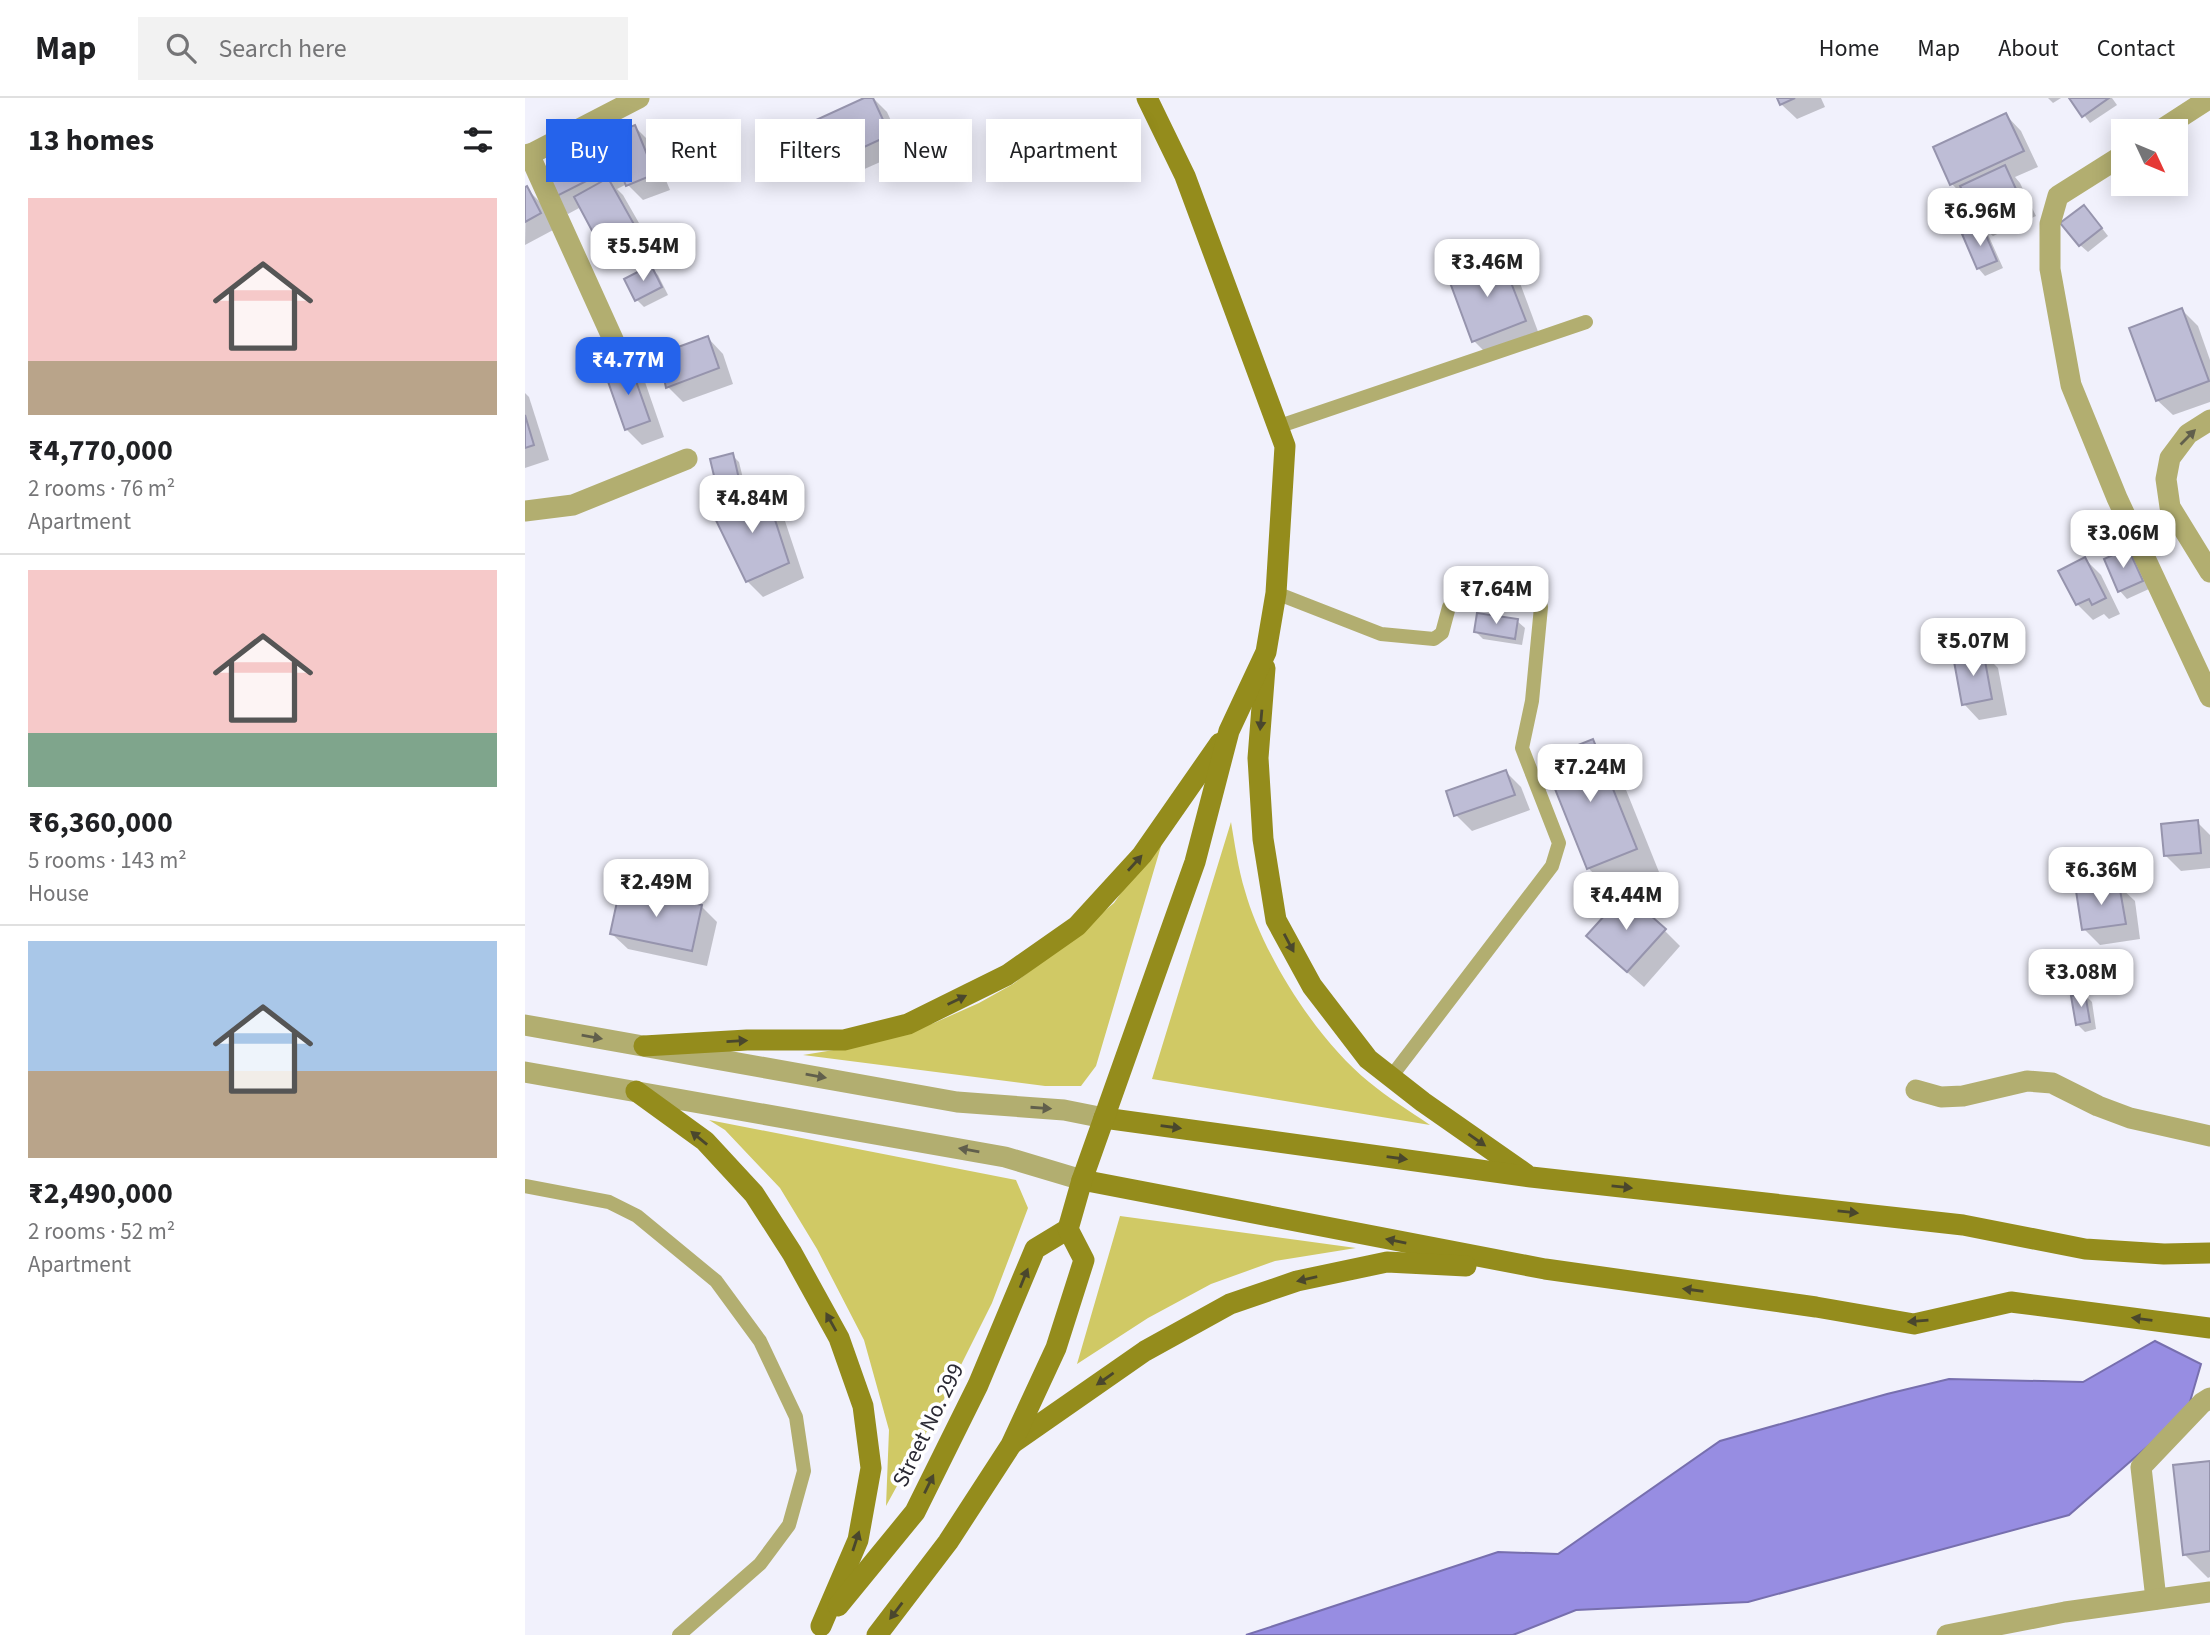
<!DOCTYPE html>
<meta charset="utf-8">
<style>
:root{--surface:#fff;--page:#f2f2f2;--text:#202124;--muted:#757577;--line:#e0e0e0;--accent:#2563eb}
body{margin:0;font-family:"Source Sans 3",sans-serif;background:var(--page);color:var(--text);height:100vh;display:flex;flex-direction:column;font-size:26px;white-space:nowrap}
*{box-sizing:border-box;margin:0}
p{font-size:23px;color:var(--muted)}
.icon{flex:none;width:38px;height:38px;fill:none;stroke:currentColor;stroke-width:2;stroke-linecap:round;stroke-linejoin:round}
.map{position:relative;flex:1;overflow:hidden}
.details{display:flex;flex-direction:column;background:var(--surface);width:525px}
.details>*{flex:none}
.banner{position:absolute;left:21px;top:21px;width:665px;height:63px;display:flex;gap:14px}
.needle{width:46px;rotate:134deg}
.buttons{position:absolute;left:1586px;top:21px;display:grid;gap:14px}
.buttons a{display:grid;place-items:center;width:77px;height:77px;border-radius:0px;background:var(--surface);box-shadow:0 4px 18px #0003;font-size:35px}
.price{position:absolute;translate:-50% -60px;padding:0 16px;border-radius:14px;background:#fff;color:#222;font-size:23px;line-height:46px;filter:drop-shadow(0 2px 4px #0008)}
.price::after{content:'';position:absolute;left:50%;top:42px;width:21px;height:16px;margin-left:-10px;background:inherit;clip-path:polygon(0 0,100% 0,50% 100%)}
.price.on{background:var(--accent);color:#fff}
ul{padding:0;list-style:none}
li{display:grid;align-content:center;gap:14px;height:371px;padding:0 28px}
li+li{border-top:2px solid var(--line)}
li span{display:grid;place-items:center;height:217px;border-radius:0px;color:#555}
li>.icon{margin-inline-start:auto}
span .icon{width:126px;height:126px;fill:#fffc;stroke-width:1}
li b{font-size:30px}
h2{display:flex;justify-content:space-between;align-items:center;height:84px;padding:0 28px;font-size:30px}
.tag{padding:0 24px;border-radius:0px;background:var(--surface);box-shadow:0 4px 18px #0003;font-size:24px;line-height:63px}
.tag.on{background:var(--accent);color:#fff}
header{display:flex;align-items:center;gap:42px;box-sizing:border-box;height:98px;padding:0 35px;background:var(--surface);border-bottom:2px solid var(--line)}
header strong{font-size:33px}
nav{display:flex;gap:38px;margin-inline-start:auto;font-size:24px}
.search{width:490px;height:63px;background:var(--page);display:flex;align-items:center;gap:18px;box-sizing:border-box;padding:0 24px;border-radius:0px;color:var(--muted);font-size:26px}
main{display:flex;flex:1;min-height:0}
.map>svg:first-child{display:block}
.green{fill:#d0c965}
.water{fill:#978de2;stroke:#776fae;stroke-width:2}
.shadow{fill:#0003}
.building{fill:#bebdd6;stroke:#9694ad;stroke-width:2}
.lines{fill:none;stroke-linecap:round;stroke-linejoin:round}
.lane{stroke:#b2ae70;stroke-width:14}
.street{stroke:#b2ae70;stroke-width:21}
.secondary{stroke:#948c1c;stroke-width:21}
.oneway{fill:#615f4c}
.oneway2{fill:#4a472d}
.labels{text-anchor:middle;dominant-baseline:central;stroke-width:7;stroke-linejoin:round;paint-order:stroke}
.street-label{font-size:23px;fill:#2b2a34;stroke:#fff}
</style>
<header>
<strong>Map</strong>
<div class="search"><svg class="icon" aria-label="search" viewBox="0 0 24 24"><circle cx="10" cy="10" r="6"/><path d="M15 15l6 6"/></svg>Search here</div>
<nav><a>Home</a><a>Map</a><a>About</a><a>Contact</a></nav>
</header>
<main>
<section class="details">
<h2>13 homes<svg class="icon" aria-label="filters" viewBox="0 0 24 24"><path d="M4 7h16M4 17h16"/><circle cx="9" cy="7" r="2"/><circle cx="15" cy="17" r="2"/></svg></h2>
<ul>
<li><span style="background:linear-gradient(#f6c9c9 75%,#b9a48a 0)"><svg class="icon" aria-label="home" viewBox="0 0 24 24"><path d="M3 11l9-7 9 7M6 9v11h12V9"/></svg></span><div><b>₹4,770,000</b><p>2 rooms · 76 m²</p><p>Apartment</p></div></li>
<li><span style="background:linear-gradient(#f6c9c9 75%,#7fa58c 0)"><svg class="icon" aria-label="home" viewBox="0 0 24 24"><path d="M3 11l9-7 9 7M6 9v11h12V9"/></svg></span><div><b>₹6,360,000</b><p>5 rooms · 143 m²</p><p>House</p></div></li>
<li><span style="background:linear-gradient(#a9c7e8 60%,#b9a48a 0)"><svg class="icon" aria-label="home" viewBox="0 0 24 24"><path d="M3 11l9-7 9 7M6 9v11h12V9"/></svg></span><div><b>₹2,490,000</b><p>2 rooms · 52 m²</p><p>Apartment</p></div></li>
</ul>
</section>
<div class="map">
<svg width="1685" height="1537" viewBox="0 0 1685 1537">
<rect width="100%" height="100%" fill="#f1f1fc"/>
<g class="green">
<path d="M706,724C710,747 713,770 720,793C738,857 792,942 844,984C863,1000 885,1013 905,1027L627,981Z"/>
<path d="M639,738L571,968L556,988H520L278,957L327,949L409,925L454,905L488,886L541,845L589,805L619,762Z"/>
<path d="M184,1022L491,1082L503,1110L467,1205L413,1313L361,1408L364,1332L339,1242L292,1151L255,1090L200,1032Z"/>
<path d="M595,1118L831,1150L750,1163L686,1186L623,1220L552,1266Z"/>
</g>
<path class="water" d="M1630,1243L1676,1266L1662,1314L1544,1417L1223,1504L1051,1512L988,1537H721L973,1454L1033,1456L1195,1343L1362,1296L1424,1281L1558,1284Z"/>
<g class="shadow">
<path d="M343,0H348L362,14L380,53L326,77L311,62Z"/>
<path d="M1254,0H1296L1300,9L1272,21L1256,6Z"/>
<path d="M1523,0H1536L1528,5Z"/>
<path d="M1546,0H1587L1592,7L1565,25Z"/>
<path d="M1481,17L1496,33L1513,69L1490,79L1495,85L1511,118L1468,138L1461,132L1478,170L1460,178L1453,170L1439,137L1459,129L1453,123L1442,102L1427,86Z"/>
<path d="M110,29L125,44L145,92L118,102L103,87Z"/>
<path d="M73,49L88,64L100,87L92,91L98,97L130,153L97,171L82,156L56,109L43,116L28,100Z"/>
<path d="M1,90L17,106L30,131L0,147Z"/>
<path d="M1566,116L1583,138L1563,154L1555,147Z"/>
<path d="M976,161L992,177L1015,239L964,258L949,243Z"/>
<path d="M125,170L133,177L143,197L119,209L112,202L101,182Z"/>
<path d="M1657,212L1673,228L1685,262V304L1648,317L1632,302Z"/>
<path d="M183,240L198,256L208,286L158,304L143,289Z"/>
<path d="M105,269L120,284L139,339L117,347L101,331Z"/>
<path d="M0,295L4,299L24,362L0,370Z"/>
<path d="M207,357L214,364L223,401L240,396L256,411L279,480L238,499L222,483L204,406L196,398Z"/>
<path d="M1603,452L1610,459L1624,491L1602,501L1595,493Z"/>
<path d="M1560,461L1576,477L1595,516L1584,521L1579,516L1568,522L1552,506Z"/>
<path d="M992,523L1000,530L997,547L958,541L951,534Z"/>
<path d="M1457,554L1473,570L1482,617L1454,622L1439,606Z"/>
<path d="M1068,643L1091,667L1134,774L1087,793L1063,770Z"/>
<path d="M981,674L996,689L1005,712L947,733L931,717L923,694Z"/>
<path d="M1672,724L1685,737V770L1656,773L1640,757Z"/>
<path d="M1594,788L1610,803L1615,841L1575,847L1559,831Z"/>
<path d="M176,808L192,824L182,868L103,851L87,836Z"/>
<path d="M1139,832L1155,848L1119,889L1079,854Z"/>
<path d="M1560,897L1567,904L1571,931L1560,934L1552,926Z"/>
<path d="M1685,1365V1479L1683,1480L1659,1456Z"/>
</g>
<g class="building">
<path d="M339,0H348L365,37L309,63L291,22Z"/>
<path d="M1252,0H1270L1255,7Z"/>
<path d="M1544,0H1584L1557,19Z"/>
<path d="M1481,15L1499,53L1425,87L1408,49Z"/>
<path d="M110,27L130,76L101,88L81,39Z"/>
<path d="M73,47L85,71L26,101L14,77Z"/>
<path d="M1480,67L1496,102L1451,124L1435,88Z"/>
<path d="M83,80L115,137L80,157L49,99Z"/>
<path d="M2,88L16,115L0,124V89Z"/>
<path d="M1559,107L1577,130L1554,148L1535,125Z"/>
<path d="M1457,128L1472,163L1452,171L1437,136Z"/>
<path d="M976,159L1001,223L947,244L923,179Z"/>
<path d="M126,167L137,189L110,203L99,181Z"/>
<path d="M1657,210L1684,283L1631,303L1604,230Z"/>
<path d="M183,238L194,270L141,290L134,256Z"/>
<path d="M105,266L125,323L100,332L80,275Z"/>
<path d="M0,317L9,347L0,350Z"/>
<path d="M208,355L217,394L194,399L185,361Z"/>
<path d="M241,394L264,465L221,484L185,410Z"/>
<path d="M1603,450L1618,483L1593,494L1579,461Z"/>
<path d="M1560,459L1581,500L1567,507L1564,501L1551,507L1533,473Z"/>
<path d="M952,515L993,521L990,541L949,534Z"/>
<path d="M1458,552L1467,601L1437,607L1428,558Z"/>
<path d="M1068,641L1112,751L1062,771L1018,661Z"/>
<path d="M981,672L990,697L929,718L921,693Z"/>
<path d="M1673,722L1676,755L1639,758L1636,726Z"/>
<path d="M1594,786L1601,826L1557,832L1551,793Z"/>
<path d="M95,790L177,807L167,853L85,836Z"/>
<path d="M1100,795L1141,831L1102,874L1061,838Z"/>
<path d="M1560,895L1565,924L1551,927L1546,898Z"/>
<path d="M1685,1363V1453L1658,1457L1648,1367Z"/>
</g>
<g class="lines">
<g class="lane">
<path d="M752,329L1061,224"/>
<path d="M751,495L856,536L909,541L917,535L924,509L953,482C985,481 1001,476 1016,509L1007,603L997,650L1034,745L1027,768L866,979"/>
<path d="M0,1088L84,1104L112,1118L191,1183L235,1243L271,1319L279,1373L264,1427L235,1466L154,1537"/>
</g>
<g class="street">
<path d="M1634,33L1685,0"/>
<path d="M4,56L96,259"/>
<path d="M1598,57L1533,98L1525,126V171L1546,287L1592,400L1685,599"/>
<path d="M0,59L114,0"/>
<path d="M1685,322L1663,336L1645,360L1641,381L1645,409L1685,474"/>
<path d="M0,413L48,407L162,361"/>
<path d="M0,927L432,1004L539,1012L579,1020"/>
<path d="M0,974L480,1059L557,1082"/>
<path d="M1391,992L1416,999L1438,998L1502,983L1527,985L1573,1008L1605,1020L1685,1038"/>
<path d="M1631,1501L1616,1369L1677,1305L1685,1300"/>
<path d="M1422,1537L1540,1514L1685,1494"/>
</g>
<g class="secondary">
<path d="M740,570L733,660L738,741L751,822L787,888L843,961L898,1004L1001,1076"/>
<path d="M119,948L222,942H319L383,926L482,877L552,828L617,757L695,645"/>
<path d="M111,993L180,1043L229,1096L267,1155L314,1240L338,1308L346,1370L333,1442L296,1528"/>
<path d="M579,1020L1006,1079L1438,1127L1560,1151L1639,1156L1685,1155"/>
<path d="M557,1082L1020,1171L1291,1209L1389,1226L1486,1204L1685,1230"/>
<path d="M488,1345L620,1253L705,1206L772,1183L862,1164L941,1168"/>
<path d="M313,1508L390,1414L453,1287L510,1151L543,1131"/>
<path d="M352,1537L423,1444L486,1347L531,1250L559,1162L543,1131L557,1082L670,764L704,633L741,554L751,495L760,348L660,78L622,0"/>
</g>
</g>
<defs><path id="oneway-solid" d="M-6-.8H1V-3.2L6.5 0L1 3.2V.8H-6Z" transform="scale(1.75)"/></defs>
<g class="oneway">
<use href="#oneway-solid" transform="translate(1663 339) rotate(-45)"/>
<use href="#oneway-solid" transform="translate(67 939) rotate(10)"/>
<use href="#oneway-solid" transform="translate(291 978) rotate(10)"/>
<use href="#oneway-solid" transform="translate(516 1010) rotate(4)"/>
<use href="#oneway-solid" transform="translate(444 1052) rotate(-170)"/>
</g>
<g class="oneway2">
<use href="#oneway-solid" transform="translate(736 622) rotate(95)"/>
<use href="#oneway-solid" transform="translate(610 765) rotate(-48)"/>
<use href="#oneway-solid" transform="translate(764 845) rotate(62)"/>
<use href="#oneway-solid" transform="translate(432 902) rotate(-26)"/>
<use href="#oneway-solid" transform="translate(212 943) rotate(-3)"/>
<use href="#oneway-solid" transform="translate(646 1029) rotate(8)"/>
<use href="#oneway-solid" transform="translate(174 1040) rotate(-141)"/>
<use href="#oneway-solid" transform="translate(952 1042) rotate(35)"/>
<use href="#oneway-solid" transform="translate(872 1060) rotate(8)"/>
<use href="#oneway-solid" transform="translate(1097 1089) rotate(6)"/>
<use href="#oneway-solid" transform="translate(1323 1114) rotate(6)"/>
<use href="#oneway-solid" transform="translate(871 1143) rotate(-169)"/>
<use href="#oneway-solid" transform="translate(499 1180) rotate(-68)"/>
<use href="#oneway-solid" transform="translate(782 1181) rotate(167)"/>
<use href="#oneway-solid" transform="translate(1168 1192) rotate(-172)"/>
<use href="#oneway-solid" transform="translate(1617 1221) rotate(-173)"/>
<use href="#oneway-solid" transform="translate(1393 1223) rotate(175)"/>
<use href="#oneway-solid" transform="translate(306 1224) rotate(-119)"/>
<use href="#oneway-solid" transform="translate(580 1281) rotate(145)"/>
<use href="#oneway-solid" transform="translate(404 1386) rotate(-64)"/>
<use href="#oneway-solid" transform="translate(331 1443) rotate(-72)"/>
<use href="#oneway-solid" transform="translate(371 1513) rotate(127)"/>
</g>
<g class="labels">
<g class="street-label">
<text transform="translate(403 1327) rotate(-64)">Street No. 299</text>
</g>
</g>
</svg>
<div class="buttons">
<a><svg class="needle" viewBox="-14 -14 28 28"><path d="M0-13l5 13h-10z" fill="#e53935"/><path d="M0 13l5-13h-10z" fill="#757577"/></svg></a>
</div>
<b class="price" style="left:1455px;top:150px">₹6.96M</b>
<b class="price" style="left:118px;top:185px">₹5.54M</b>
<b class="price" style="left:962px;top:201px">₹3.46M</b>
<b class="price on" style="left:103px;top:299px">₹4.77M</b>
<b class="price" style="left:227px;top:437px">₹4.84M</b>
<b class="price" style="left:1598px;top:472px">₹3.06M</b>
<b class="price" style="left:971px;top:528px">₹7.64M</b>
<b class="price" style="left:1448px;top:580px">₹5.07M</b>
<b class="price" style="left:1065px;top:706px">₹7.24M</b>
<b class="price" style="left:1576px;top:809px">₹6.36M</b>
<b class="price" style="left:131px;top:821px">₹2.49M</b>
<b class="price" style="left:1101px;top:834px">₹4.44M</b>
<b class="price" style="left:1556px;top:911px">₹3.08M</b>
<div class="banner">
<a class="tag on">Buy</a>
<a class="tag">Rent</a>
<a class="tag">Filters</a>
<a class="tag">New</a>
<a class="tag">Apartment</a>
</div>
</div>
</main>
